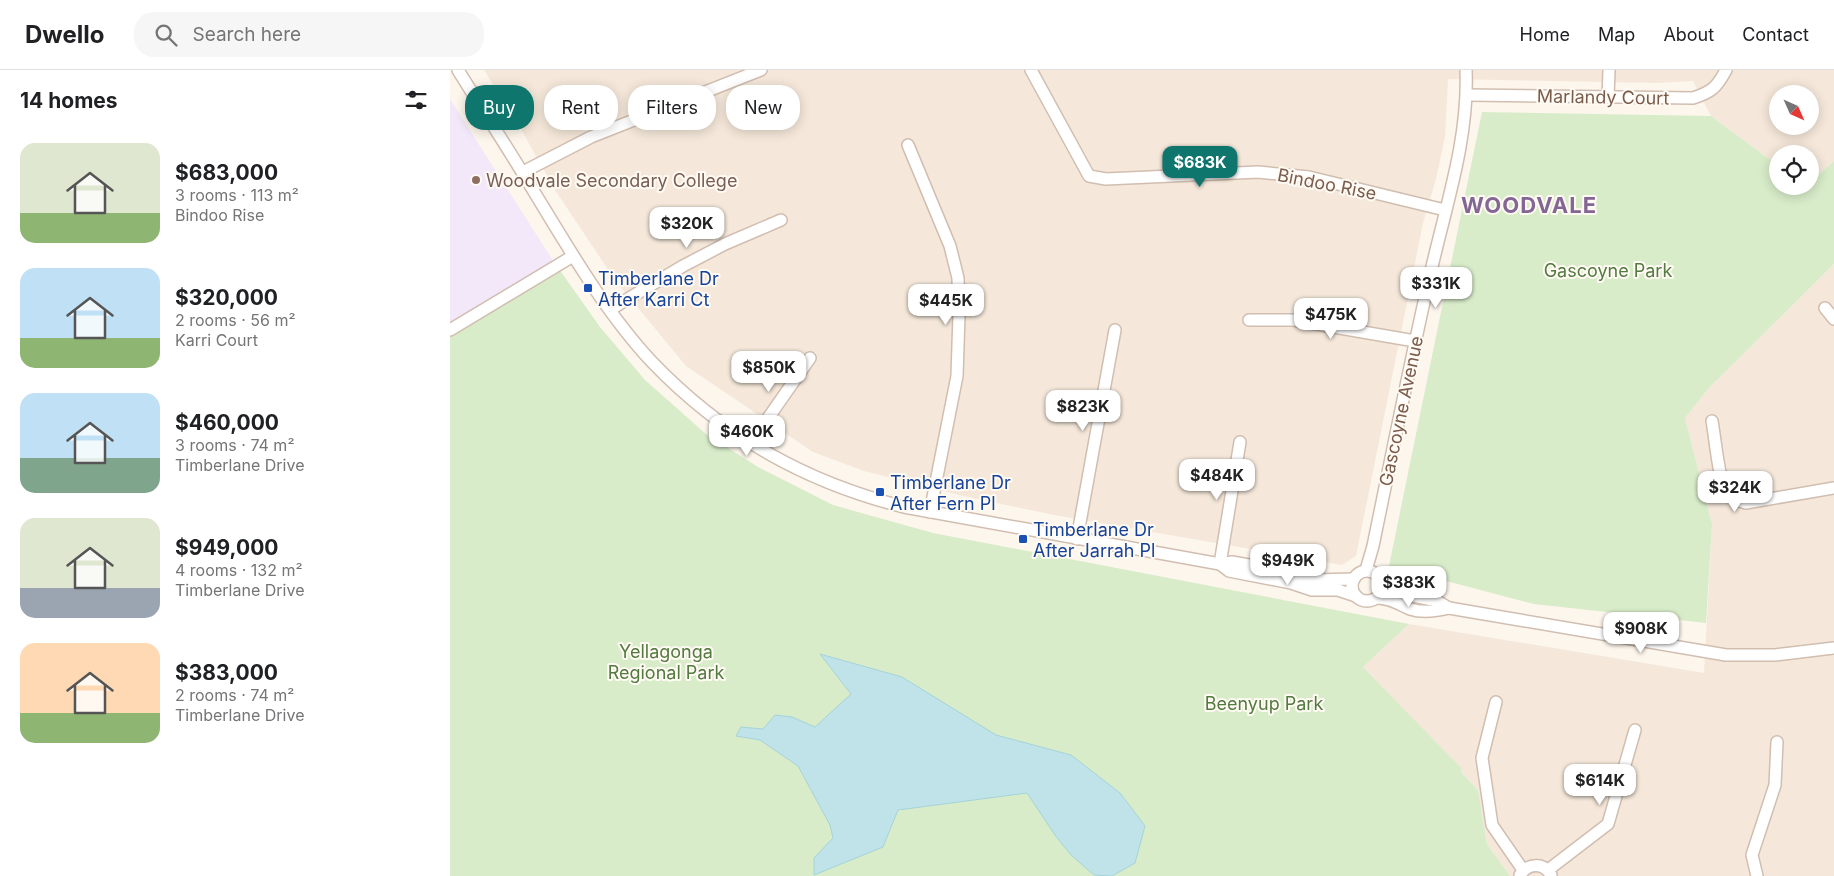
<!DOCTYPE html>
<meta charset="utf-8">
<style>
:root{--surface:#fff;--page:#f6f6f6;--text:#202124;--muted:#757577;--line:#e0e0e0;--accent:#0f766e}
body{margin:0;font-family:Inter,sans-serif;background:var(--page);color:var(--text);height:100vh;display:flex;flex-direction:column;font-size:19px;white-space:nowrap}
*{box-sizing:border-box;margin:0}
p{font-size:16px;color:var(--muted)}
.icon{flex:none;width:28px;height:28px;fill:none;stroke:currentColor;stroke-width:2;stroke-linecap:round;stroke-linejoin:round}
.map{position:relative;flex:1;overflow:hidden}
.details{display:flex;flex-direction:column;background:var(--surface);width:450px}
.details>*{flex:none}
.guide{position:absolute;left:15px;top:15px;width:475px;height:45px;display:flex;gap:10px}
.needle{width:32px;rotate:135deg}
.buttons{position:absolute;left:1319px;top:15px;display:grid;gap:10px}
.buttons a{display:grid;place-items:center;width:50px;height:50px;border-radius:50%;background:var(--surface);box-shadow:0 2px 12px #0003;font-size:25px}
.price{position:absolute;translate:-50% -42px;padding:0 11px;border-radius:10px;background:#fff;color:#222;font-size:16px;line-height:32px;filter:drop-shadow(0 1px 2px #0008)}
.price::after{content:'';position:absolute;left:50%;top:30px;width:15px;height:11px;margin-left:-8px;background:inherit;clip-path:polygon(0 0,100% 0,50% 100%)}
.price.active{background:var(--accent);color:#fff}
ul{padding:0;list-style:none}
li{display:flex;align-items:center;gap:15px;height:125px;padding:0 20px}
li span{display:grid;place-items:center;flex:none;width:140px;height:100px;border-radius:15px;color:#555}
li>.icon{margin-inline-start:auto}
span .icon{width:60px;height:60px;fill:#fffc;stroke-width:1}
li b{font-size:21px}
h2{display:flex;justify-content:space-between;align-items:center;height:60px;padding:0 20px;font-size:21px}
.chip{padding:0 18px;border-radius:20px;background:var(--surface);box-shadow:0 2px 12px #0003;font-size:18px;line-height:45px}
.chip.active{background:var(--accent);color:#fff}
header{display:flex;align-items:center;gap:30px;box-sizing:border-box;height:70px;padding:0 25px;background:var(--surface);border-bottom:1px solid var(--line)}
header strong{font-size:24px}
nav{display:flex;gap:28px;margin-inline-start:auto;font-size:18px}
.search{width:350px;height:45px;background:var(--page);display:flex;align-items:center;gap:12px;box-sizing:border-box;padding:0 18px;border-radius:20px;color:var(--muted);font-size:19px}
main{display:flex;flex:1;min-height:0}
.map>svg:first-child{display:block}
.residential{fill:#f5e8da;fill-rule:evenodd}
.education{fill:#f3e8fa}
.green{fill:#d8ecc9}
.water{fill:#bfe3e8;stroke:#a5d3da}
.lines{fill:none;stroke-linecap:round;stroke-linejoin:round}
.minor-casing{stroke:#d1beb0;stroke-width:14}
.minor{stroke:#fff;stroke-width:11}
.education-dot{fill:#8d6e63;stroke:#fffaf3;stroke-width:2}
.transit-dot{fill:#1a4fb4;stroke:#fffaf3;stroke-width:2}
.labels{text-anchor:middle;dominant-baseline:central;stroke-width:4;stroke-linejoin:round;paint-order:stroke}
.street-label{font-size:18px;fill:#7a5c4d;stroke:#fffaf3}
.education-label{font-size:18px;fill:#785e54;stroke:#fffaf3;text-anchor:start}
.park-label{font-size:18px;fill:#537a41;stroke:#fffaf3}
.transit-label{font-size:18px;fill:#164399;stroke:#fffaf3;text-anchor:start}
.district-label{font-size:22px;font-weight:bold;letter-spacing:1px;fill:#846695;stroke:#fffaf3}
</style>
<header>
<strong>Dwello</strong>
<div class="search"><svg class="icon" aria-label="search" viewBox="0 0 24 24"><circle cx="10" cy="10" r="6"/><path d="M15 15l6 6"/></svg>Search here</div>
<nav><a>Home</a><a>Map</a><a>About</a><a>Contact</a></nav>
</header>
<main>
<section class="details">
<h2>14 homes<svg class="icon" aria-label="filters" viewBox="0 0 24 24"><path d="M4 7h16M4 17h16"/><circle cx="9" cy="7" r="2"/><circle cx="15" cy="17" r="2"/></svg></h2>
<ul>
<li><span style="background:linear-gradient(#dfe7d0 70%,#8fb573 0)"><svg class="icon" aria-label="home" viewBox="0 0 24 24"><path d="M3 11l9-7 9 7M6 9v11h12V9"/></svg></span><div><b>$683,000</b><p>3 rooms · 113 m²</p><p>Bindoo Rise</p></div></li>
<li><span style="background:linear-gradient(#bfe0f5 70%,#8fb573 0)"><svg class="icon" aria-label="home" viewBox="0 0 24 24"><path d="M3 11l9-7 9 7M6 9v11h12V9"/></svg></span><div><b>$320,000</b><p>2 rooms · 56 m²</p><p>Karri Court</p></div></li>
<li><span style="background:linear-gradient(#bfe0f5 65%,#7fa58c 0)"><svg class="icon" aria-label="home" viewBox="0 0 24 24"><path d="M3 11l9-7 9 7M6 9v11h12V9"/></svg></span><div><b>$460,000</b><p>3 rooms · 74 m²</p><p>Timberlane Drive</p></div></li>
<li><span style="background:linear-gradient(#dfe7d0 70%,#9aa5b1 0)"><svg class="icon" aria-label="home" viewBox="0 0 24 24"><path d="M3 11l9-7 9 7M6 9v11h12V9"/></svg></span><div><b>$949,000</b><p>4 rooms · 132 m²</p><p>Timberlane Drive</p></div></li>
<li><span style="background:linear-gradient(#ffd9b3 70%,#8fb573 0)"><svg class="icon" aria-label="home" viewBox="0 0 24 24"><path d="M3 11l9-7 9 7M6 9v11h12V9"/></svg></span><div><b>$383,000</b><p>2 rooms · 74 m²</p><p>Timberlane Drive</p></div></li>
</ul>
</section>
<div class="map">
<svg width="1384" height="806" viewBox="0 0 1384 806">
<rect width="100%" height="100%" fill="#fdf6ec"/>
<g class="residential">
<path d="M34,0H1384V91L1360,112V84H1328L1327,95L1261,46L1243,11L1207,13L998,9L995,67L986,109L973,153L906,486L892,495L604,445L513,426L414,401L363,382L236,296L165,210L105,120L72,61ZM1328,24H1360V56H1328Z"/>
<path d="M1384,194V806H1060L1037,774L1028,720L913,597L959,554L1254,603L1262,454L1235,348L1258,319Z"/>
</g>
<path class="education" d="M0,29L104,192L0,254Z"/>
<g class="green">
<path d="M1032,42L1261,46L1327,95L1328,116H1360V112L1384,91V194L1258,319L1235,348L1262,454L1256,553L1084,534L939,496Z"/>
<path d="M104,192L150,257L195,310L256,364L308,397L383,435L483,463L959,554L913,597L1011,698V702L1028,720L1037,774L1060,806H0V254Z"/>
</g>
<path class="water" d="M370,584L452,607L546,665L621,685L670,723L695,756L685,793L662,806L644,805L621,785L605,765L577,723L448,740L433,777L364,805V788L383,768L380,755L348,696L310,670L286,666L291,657L313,659L325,645L342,647L365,657L401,624Z"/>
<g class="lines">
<g class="minor-casing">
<g id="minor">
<path d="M8,0C34,42 61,83 86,125C120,181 157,244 202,292C273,366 355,412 454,437L770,494L782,492L844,503L864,510L904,509"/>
<path d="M581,0L639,106L656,109L808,102L859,107L995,140"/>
<path d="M1017,25L1243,28C1262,22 1267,17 1276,0"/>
<path d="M1158,28L1159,0"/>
<path d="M458,75L500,176L508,208L509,245L507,306L480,442"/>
<path d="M73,102L141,67L311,0"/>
<path d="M1375,238L1384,249"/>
<path d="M161,239L233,196L275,174L331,150"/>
<path d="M799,250H843L965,271"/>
<path d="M0,260L123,186"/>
<path d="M1262,351C1265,366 1269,416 1278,425C1283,430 1290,431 1296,433L1384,418"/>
<path d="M300,374L360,288"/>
<path d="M627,469L665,260"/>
<path d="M770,494L779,501L841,513L862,520H888L906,526"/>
<path d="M770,494L790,372"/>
<path d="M916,500L923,476C942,384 960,292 981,201C996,135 1019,68 1016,0"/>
<circle cx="917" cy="516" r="15"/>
<path d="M932,513L954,524L987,531L999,538"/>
<path d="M927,528C940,528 948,534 960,539C972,543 987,541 999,538L1276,585H1325L1384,578"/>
<path d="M1046,632L1032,688L1042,755L1073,800"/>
<path d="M1098,800L1158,754L1185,660"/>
<path d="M1070,805C1078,793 1093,792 1101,805"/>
<path d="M1307,806L1302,785L1325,715L1327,672"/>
</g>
</g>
<use href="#minor" class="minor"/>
</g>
<circle class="education-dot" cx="26" cy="110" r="5"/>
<g class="transit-dot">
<rect x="133" y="213" width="10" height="10" rx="2.5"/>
<rect x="425" y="417" width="10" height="10" rx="2.5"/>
<rect x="568" y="464" width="10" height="10" rx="2.5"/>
</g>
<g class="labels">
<g class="street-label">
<text transform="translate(1153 27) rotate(1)">Marlandy Court</text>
<text transform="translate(877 114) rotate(11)">Bindoo Rise</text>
<text transform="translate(951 341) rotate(-78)">Gascoyne Avenue</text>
</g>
<g class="education-label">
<text x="36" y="110">Woodvale Secondary College</text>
</g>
<g class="park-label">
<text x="1158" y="200">Gascoyne Park</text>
<text x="216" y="581">Yellagonga<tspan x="216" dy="21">Regional Park</tspan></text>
<text x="814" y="633">Beenyup Park</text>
</g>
<g class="transit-label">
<text x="148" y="208">Timberlane Dr<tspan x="148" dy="21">After Karri Ct</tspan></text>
<text x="440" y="412">Timberlane Dr<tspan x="440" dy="21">After Fern Pl</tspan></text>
<text x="583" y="459">Timberlane Dr<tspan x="583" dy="21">After Jarrah Pl</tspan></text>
</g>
<g class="district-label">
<text x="1079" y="135">WOODVALE</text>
</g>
</g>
</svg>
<div class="buttons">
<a><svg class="needle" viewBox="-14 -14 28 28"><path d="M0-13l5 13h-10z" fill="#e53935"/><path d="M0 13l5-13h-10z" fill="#757577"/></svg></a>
<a><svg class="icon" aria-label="locate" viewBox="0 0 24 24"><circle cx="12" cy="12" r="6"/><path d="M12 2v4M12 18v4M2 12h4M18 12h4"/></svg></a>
</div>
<b class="price active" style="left:750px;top:118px">$683K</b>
<b class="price" style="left:237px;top:179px">$320K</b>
<b class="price" style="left:986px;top:239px">$331K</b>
<b class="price" style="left:496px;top:256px">$445K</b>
<b class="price" style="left:881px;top:270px">$475K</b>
<b class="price" style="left:319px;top:323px">$850K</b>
<b class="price" style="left:633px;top:362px">$823K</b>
<b class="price" style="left:297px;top:387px">$460K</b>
<b class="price" style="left:767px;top:431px">$484K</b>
<b class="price" style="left:1285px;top:443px">$324K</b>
<b class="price" style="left:838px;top:516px">$949K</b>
<b class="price" style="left:959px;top:538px">$383K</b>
<b class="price" style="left:1191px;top:584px">$908K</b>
<b class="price" style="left:1150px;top:736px">$614K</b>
<div class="guide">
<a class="chip active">Buy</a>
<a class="chip">Rent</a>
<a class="chip">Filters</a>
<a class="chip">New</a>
</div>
</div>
</main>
